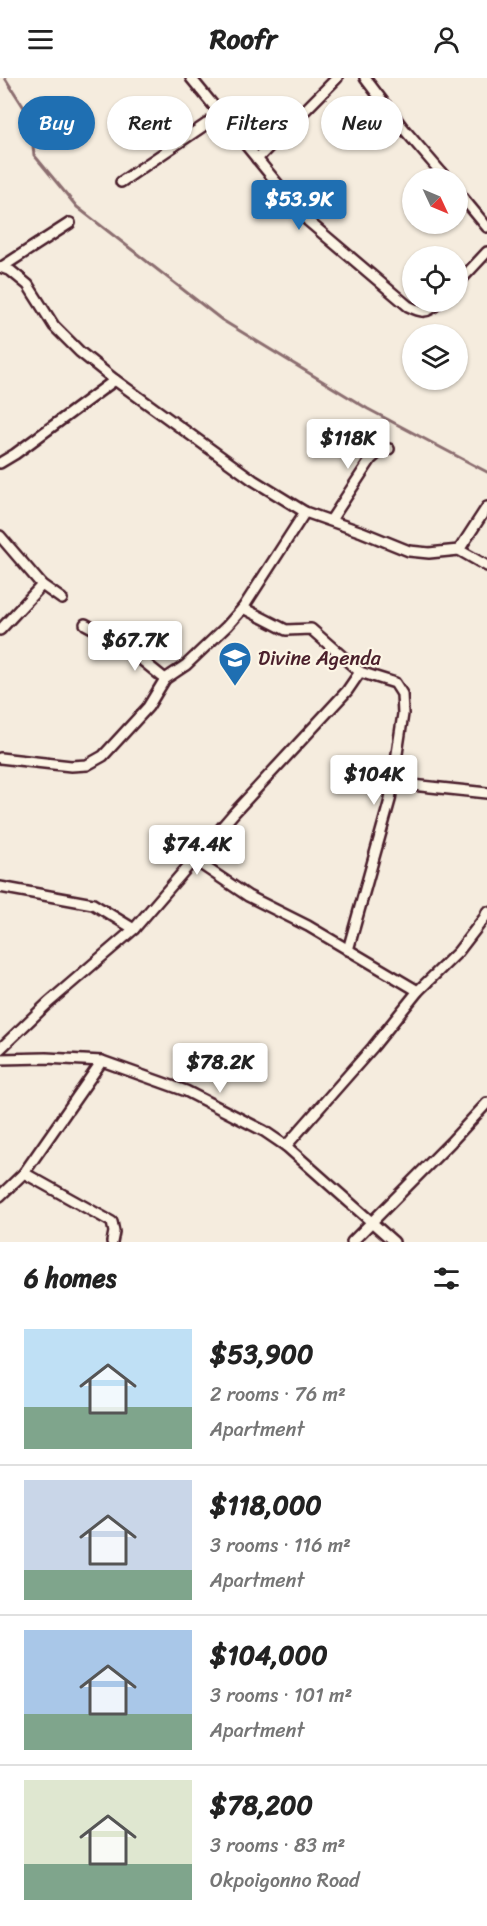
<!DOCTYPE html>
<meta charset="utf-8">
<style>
:root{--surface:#fff;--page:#f2f2f2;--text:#222;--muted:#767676;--line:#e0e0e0;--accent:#1f6fb2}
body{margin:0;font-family:Sriracha,sans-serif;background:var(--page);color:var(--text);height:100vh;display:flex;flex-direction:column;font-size:22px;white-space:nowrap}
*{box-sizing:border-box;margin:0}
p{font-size:20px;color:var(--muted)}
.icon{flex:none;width:33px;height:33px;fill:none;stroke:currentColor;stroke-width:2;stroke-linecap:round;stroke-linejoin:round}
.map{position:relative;height:1164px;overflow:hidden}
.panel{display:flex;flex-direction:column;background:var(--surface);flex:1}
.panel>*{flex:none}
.guide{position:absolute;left:18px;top:18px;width:452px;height:54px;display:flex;gap:12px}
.needle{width:39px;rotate:134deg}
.buttons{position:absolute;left:402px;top:90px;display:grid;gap:12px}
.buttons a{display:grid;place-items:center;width:66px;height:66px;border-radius:50%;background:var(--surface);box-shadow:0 2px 4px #0004;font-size:30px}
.price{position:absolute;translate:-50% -51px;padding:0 14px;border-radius:6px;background:#fff;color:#222;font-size:20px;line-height:39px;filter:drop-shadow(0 2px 3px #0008)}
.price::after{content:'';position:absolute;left:50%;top:36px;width:18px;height:14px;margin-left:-9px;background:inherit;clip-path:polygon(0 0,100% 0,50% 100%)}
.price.active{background:var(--accent);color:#fff}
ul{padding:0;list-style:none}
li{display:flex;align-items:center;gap:18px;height:150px;padding:0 24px}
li+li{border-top:2px solid var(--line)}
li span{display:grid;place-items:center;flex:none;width:168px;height:120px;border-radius:0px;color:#555}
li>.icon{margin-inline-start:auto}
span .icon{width:72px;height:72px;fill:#fffc;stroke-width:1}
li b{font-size:26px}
h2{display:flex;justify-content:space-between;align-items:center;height:72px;padding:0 24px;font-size:26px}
.chip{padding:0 21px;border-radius:27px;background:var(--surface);box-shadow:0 2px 4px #0004;font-size:21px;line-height:54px}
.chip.active{background:var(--accent);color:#fff}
header{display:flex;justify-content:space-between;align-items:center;height:78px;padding:0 24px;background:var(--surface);font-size:27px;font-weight:700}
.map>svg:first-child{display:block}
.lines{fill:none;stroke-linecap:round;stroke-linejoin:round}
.stream{stroke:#8c6e70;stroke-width:3}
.street-casing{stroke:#4a1f2b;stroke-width:14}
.street{stroke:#fcf5e5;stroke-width:9}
.labels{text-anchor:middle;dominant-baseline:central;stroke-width:4.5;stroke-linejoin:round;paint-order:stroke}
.poi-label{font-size:20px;fill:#4a1f2b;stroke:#fcf5e5;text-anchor:start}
</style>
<header><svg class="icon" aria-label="menu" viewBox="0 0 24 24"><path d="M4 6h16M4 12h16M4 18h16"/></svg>Roofr<svg class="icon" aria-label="person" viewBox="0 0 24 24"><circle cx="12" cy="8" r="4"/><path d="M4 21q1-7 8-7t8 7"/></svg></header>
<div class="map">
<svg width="487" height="1164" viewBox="0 0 487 1164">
<rect width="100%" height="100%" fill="#f5ecde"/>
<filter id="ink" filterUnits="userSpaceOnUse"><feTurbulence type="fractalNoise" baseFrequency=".0167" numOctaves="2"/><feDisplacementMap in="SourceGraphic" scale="12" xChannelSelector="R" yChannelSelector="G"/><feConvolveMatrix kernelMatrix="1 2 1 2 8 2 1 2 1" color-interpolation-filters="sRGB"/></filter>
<g filter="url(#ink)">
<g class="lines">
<path class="stream" d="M5,0L30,39L34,77L77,129L222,242L368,331L487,394"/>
<g class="street-casing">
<g id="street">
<path d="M191,0L308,143L408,228C422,235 427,236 439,224"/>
<path d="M365,0L403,50L446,100"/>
<path d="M257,81L337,0"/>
<path d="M121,104L221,36"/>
<path d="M458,114L487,149"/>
<path d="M0,189L11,193L28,207L54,248L80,274L115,302L253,402L305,434L362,454L409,473L429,475L459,472L487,488"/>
<path d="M2,189L70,145"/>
<path d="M458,205L487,174"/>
<path d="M0,385L15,376L115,302"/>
<path d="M331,442L371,381L379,374L389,371"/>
<path d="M0,458L42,507L62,521"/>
<path d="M459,472L487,429"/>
<path d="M243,530L286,552L311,551L360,594L395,605L402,616L403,636L390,722L348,872"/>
<path d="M85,546L122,566L165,601"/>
<path d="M0,552L42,507"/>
<path d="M0,680L71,688L87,687L103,678L148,629L165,601L186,587L227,548L243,530L305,434"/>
<path d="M393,705L487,715"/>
<path d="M193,781L248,818L308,848L418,913"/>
<path d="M0,809L93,826L134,851"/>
<path d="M0,971L48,925L134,851L234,735L347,613L360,594"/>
<path d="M0,981L46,980L102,983L186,1013L264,1053L286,1068L394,1164"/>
<path d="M286,1068L373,969L418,913L458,874L485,839L487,834"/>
<path d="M24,1095L102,983"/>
<path d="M0,1118L24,1095L112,1144L114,1154L112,1164"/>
<path d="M352,1164L451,1064L487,1025"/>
</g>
</g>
<use href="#street" class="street"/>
</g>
</g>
<defs>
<g id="school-pin" transform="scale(1.725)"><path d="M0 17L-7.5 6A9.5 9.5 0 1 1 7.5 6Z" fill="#1f6fb2" stroke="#fcf5e5"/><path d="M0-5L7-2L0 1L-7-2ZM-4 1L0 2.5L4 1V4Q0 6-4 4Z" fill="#fff"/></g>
</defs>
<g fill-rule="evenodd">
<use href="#school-pin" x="235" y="580"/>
</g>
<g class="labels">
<g class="poi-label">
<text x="258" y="580">Divine Agenda</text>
</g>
</g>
</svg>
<div class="buttons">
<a><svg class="needle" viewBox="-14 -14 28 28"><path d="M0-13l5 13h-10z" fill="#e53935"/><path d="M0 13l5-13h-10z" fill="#767676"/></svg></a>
<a><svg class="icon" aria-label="locate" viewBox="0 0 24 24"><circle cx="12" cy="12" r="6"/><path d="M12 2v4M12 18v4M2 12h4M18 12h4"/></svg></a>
<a><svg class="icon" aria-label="layers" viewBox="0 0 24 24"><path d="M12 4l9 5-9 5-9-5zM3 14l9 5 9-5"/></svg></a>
</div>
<b class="price active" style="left:299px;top:153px">$53.9K</b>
<b class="price" style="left:348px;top:392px">$118K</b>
<b class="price" style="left:135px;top:594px">$67.7K</b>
<b class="price" style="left:374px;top:728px">$104K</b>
<b class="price" style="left:197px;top:798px">$74.4K</b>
<b class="price" style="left:220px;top:1016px">$78.2K</b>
<div class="guide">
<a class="chip active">Buy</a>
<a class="chip">Rent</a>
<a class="chip">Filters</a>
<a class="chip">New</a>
</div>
</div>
<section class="panel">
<h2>6 homes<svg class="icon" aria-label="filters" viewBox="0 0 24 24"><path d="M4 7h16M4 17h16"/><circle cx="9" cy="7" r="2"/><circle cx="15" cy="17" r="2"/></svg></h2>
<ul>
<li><span style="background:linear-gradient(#bfe0f5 65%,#7fa58c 0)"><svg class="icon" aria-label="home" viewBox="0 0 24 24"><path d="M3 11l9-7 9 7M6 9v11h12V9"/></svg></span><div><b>$53,900</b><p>2 rooms · 76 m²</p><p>Apartment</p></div></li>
<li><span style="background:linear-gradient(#c9d6e8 75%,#7fa58c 0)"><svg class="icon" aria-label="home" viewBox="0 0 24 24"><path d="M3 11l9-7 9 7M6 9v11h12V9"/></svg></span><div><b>$118,000</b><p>3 rooms · 116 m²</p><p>Apartment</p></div></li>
<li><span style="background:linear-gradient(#a9c7e8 70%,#7fa58c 0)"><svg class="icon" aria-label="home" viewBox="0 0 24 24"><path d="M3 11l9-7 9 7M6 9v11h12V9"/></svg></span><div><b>$104,000</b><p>3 rooms · 101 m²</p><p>Apartment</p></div></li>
<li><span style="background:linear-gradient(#dfe7d0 70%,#7fa58c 0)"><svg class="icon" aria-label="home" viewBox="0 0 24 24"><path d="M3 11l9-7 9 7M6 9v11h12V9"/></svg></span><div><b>$78,200</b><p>3 rooms · 83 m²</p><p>Okpoigonno Road</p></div></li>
</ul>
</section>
